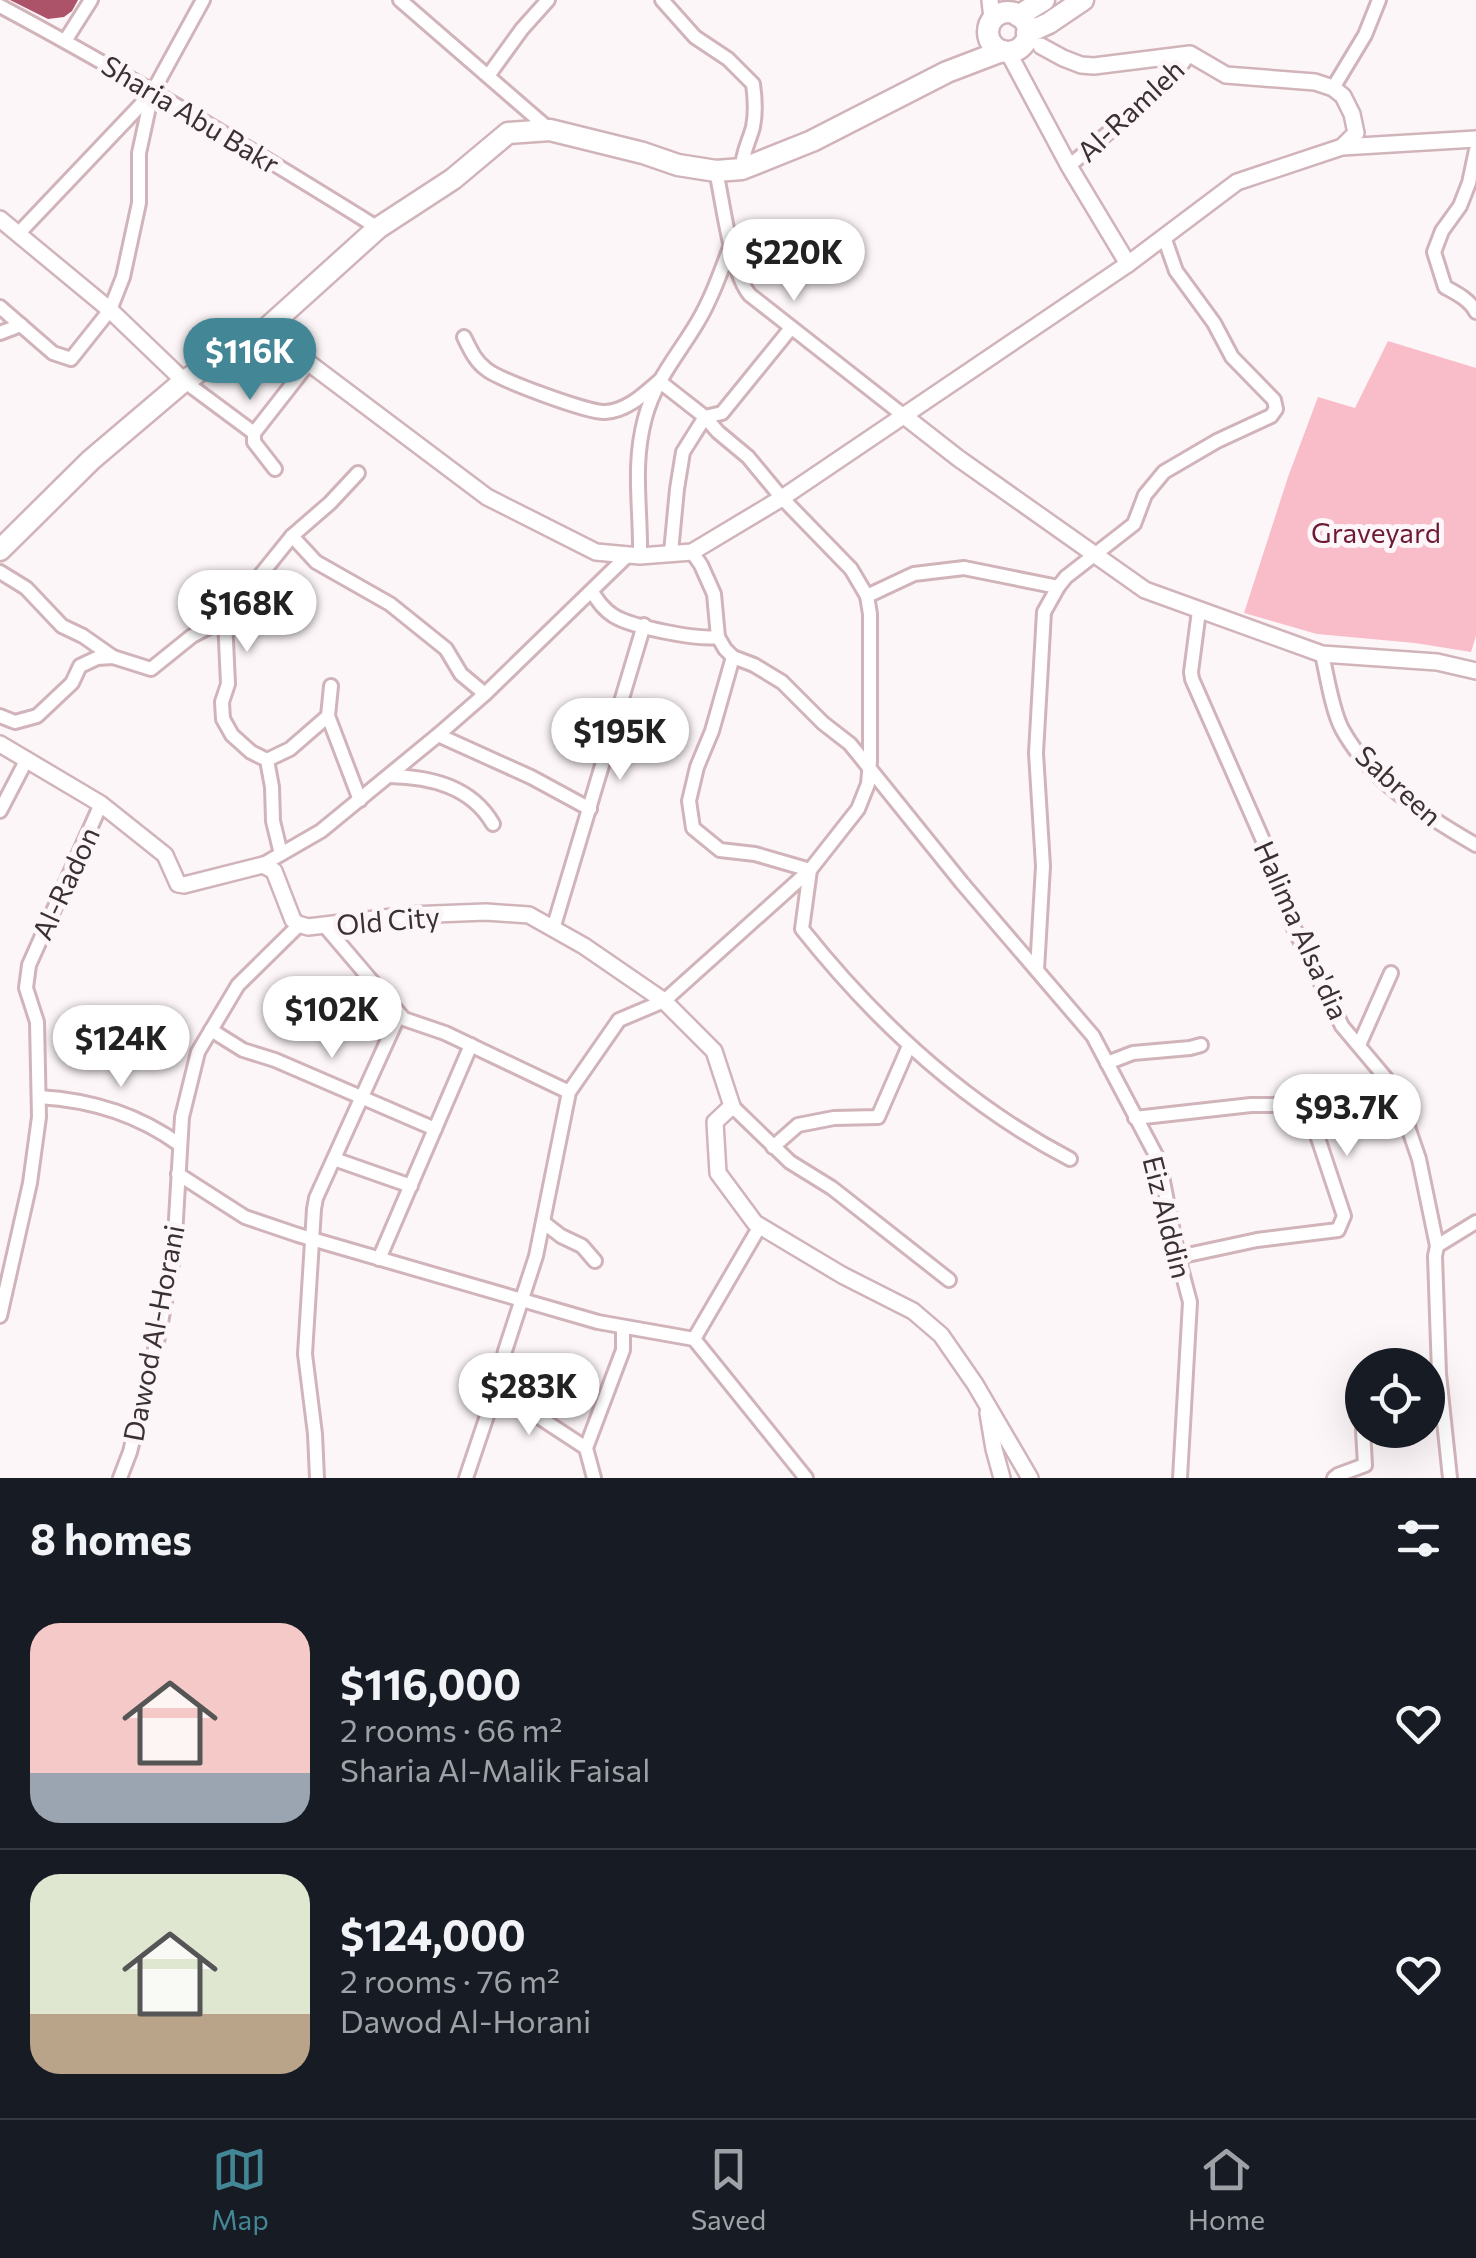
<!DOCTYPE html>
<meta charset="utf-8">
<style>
:root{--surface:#171b24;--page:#242831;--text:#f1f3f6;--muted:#9ea1a6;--line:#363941;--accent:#438696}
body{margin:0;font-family:Commissioner,sans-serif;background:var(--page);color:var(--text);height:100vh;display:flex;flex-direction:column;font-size:38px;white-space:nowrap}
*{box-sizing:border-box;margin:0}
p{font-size:32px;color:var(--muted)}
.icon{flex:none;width:55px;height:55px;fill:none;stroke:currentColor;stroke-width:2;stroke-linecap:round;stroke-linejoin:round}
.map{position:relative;height:1478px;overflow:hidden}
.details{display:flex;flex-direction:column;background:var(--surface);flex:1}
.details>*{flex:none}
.buttons{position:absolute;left:1345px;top:1348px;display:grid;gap:20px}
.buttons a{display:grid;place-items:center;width:100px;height:100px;border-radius:50%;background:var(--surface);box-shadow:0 10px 40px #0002;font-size:50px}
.price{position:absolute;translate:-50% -85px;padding:0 22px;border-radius:35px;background:#fff;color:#222;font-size:32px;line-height:65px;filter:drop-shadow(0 2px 5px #0008)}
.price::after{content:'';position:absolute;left:50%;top:60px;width:30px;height:22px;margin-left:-15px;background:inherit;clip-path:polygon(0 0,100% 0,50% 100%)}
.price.active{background:var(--accent);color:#fff}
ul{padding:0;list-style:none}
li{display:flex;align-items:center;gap:30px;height:250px;padding:0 30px}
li+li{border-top:2px solid var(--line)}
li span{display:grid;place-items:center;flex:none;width:280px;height:200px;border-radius:30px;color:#555}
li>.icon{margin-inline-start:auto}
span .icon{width:120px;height:120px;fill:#fffc;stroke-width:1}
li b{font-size:42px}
h2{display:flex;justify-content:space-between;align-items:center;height:120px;padding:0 30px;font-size:42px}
.menu{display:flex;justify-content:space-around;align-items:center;height:140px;border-top:2px solid var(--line);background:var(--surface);font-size:28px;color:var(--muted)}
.menu a{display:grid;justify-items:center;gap:5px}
.menu .active{color:var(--accent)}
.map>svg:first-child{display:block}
.green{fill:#f9bcc9}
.building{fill:#ac536a}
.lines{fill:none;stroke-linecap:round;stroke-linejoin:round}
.minor-casing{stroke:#d1b4ba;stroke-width:18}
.tertiary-casing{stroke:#d1b4ba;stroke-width:20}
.primary-casing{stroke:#d1b4ba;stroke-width:25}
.minor{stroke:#fff;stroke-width:12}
.tertiary{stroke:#fff;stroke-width:15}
.primary{stroke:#fff;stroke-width:20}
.labels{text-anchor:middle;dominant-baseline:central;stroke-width:10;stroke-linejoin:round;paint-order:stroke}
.street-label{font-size:28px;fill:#3b3032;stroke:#fdf6f8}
.park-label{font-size:28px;fill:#6d1935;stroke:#fdf6f8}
</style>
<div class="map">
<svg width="1476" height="1478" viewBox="0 0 1476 1478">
<rect width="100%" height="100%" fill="#fdf6f8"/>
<path class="green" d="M1388,341L1476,368V636L1471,652L1415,643L1317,634L1244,613L1288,477L1318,397L1355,408Z"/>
<path class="building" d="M10,0H78L72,11L64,17L48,19Z"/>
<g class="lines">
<g class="minor-casing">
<g id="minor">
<path d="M400,0L550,130"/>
<path d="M662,0L695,37L728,59L753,84C755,98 756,112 753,127C749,142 742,153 742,169"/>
<path d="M0,6C129,75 254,151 378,228"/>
<path d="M65,41L91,0"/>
<path d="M488,76L522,29L548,0"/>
<path d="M1333,88L1365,35L1379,0"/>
<path d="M1476,150L1469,183L1460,206L1442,231L1434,252L1445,287C1456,293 1470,300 1476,312"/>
<path d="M1069,166L1167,83L1190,54"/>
<path d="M716,171C723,202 731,273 750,295L903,415"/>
<path d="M18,234L152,93L203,0"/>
<path d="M0,307L53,353L71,359L110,310L123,277L139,203V153L152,93"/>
<path d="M0,333L21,325"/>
<path d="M464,337C470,349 475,361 486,369C499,380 589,413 605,412C627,411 644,394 659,381L705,417L718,432L748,457L782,498L851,569L867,596L870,614V761L868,784L858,809L810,870L664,1001L619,1020L569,1092L536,1256L505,1351L496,1389L466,1478"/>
<path d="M184,381L254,433L308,364"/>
<path d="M254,433V442L275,469"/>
<path d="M292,536L316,562L390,604L446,649L461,674L485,694"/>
<path d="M671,552L677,489L683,452L705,417L722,413L791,328"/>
<path d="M692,552L701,565L714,594L718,637L725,649L733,657L754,665L782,682L823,723L850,744L962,883L1093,1036L1159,1161L1178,1257L1190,1302L1180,1478"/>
<path d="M640,556C641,508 632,466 645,418C655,380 678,355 697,323C712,298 721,271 731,245"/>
<path d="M0,572L26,588L62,626L83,636L113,657"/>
<path d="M592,592C598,601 604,610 614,616C632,627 697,640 718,637"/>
<path d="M867,596L914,574L964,568L1058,587"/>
<path d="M1199,611L1191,672L1192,679L1262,838L1292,924L1342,1026L1395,1089L1419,1159L1437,1246L1435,1256L1439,1374L1450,1478"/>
<path d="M1322,654C1327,676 1332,710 1342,729C1371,782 1426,816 1476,845"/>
<path d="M733,657L712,731L697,767L689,801L693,828L720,850L755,854L810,870L802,929C876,1022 963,1103 1070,1159"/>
<path d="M331,686L328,716L360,800"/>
<path d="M0,716L15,722L37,716L72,683L80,666L97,658L113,657L151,669L192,636L225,619"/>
<path d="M438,735L531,777L590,809"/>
<path d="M267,760L290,749L328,716"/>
<path d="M390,776C430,777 471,786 493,824"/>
<path d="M0,811L27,759"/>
<path d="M281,854L273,821L272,787L267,760L251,752L232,735L223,719L222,702L228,684L225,619L292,536L330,503L358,473"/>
<path d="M262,865L321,831L438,735L485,694L627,556"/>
<path d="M324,925L404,1019L445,1033L569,1092"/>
<path d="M553,929L644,625"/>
<path d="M1037,970L1043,866L1036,753L1044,612L1058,587L1066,577L1134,524L1145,495L1164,472L1217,441L1271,416L1276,409L1274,400L1232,357L1214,323L1176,271L1164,237"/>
<path d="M211,1030L243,1050L275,1060L435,1129"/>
<path d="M1359,1045L1391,973"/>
<path d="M1107,1063L1133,1053L1190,1048L1201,1045"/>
<path d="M39,1097C91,1100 138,1114 180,1145"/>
<path d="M732,1106L790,1162L832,1188L949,1280"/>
<path d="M1135,1118L1251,1105H1307L1344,1216L1338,1230L1257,1240L1178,1257"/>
<path d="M773,1147L798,1125L834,1118L878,1117L909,1046"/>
<path d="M334,1159L411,1186"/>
<path d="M178,1174L245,1217L298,1235L598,1322L694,1339L760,1226"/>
<path d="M543,1222L561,1236L582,1246L595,1261"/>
<path d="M1437,1246L1476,1222"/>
<path d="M379,1259L471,1045"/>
<path d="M0,1316L30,1183L39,1117L37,1022L26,988L29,965L101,804"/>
<path d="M694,1339L806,1478"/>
<path d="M496,1389L586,1448"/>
<path d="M120,1478L130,1452L159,1333L174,1253L182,1117L198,1052L238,985L299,925"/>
<path d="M317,1478L315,1434L305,1354L314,1209L316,1198L399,1015"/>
<path d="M594,1478L586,1448L623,1350V1327"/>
<path d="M1334,1478L1338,1475L1365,1465L1363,1430"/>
</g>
</g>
<g class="tertiary-casing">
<g id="tertiary">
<path d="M990,0L992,19"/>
<path d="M1041,46L1063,58L1081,65L1094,66L1190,54L1226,75L1315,82L1333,88L1343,96L1352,114L1356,133L1342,147"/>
<path d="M1008,52L1069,166L1128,264"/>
<path d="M0,219L110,310L184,381"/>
<path d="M265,330L487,497L596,552L640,556L692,552L782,498L1128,264L1237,182L1342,147L1476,139"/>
<path d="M903,415L958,458L1145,590L1322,654L1437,662L1476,671"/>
<path d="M0,744L101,804L165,855L178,884L184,885L263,865L274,871L293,920L298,924L308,927L409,915L486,912L529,915L584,946L664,1001L714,1051L732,1106L715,1122L718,1173L755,1223L842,1275L913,1311L941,1335L975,1384L1030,1478"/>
<path d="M988,1413L994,1449L1002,1478"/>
</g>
</g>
<g class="primary-casing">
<g id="primary">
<circle cx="1008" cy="32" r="20"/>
<path d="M1018,16L1044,0"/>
<path d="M1027,33L1049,23L1083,0"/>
<path d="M0,550L91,460L184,381L265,330L378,228L453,179L508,133L550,130L643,153L678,165L716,171L742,169L812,141L947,72L1002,51"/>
</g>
</g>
<use href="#minor" class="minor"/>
<use href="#tertiary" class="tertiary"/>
<use href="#primary" class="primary"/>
</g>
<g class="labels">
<g class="street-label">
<text transform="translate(1130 110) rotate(-43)">Al-Ramleh</text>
<text transform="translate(191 114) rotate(31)">Sharia Abu Bakr</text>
<text transform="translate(1399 785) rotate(42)">Sabreen</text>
<text transform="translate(65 883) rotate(-65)">Al-Radon</text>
<text transform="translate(388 920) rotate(-5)">Old City</text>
<text transform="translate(1302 930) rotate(66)">Halima Alsa'dia</text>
<text transform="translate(1168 1217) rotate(76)">Eiz Alddin</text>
<text transform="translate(153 1333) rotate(-79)">Dawod Al-Horani</text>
</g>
<g class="park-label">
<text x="1376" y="532">Graveyard</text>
</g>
</g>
</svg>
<div class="buttons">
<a><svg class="icon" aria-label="locate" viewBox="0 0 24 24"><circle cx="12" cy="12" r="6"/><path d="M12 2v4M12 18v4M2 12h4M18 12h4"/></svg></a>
</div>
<b class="price" style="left:794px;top:304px">$220K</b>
<b class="price active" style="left:250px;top:403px">$116K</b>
<b class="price" style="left:247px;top:655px">$168K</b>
<b class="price" style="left:620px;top:783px">$195K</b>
<b class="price" style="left:332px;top:1061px">$102K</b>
<b class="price" style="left:121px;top:1090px">$124K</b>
<b class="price" style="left:1347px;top:1159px">$93.7K</b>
<b class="price" style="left:529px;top:1438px">$283K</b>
</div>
<section class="details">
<h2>8 homes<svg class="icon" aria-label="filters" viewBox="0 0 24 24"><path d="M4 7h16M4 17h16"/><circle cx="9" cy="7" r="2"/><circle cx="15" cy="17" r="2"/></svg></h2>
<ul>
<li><span style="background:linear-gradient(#f6c9c9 75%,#9aa5b1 0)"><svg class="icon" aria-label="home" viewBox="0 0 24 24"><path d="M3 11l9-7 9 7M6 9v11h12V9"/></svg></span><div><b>$116,000</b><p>2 rooms · 66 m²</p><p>Sharia Al-Malik Faisal</p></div><svg class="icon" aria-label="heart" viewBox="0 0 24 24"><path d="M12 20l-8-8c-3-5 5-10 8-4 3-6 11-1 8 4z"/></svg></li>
<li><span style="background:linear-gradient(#dfe7d0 70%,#b9a48a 0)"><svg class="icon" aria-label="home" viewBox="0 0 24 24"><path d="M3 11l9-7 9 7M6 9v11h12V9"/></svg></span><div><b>$124,000</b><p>2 rooms · 76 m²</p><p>Dawod Al-Horani</p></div><svg class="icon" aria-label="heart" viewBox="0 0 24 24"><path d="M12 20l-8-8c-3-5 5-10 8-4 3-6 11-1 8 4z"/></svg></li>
</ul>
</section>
<nav class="menu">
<a class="active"><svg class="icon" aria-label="map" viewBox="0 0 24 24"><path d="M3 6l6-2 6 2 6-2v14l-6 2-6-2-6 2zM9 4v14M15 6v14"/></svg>Map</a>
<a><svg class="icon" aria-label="saved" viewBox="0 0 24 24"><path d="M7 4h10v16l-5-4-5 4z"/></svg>Saved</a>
<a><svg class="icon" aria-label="home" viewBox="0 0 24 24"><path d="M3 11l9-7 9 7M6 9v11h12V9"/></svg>Home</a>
</nav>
